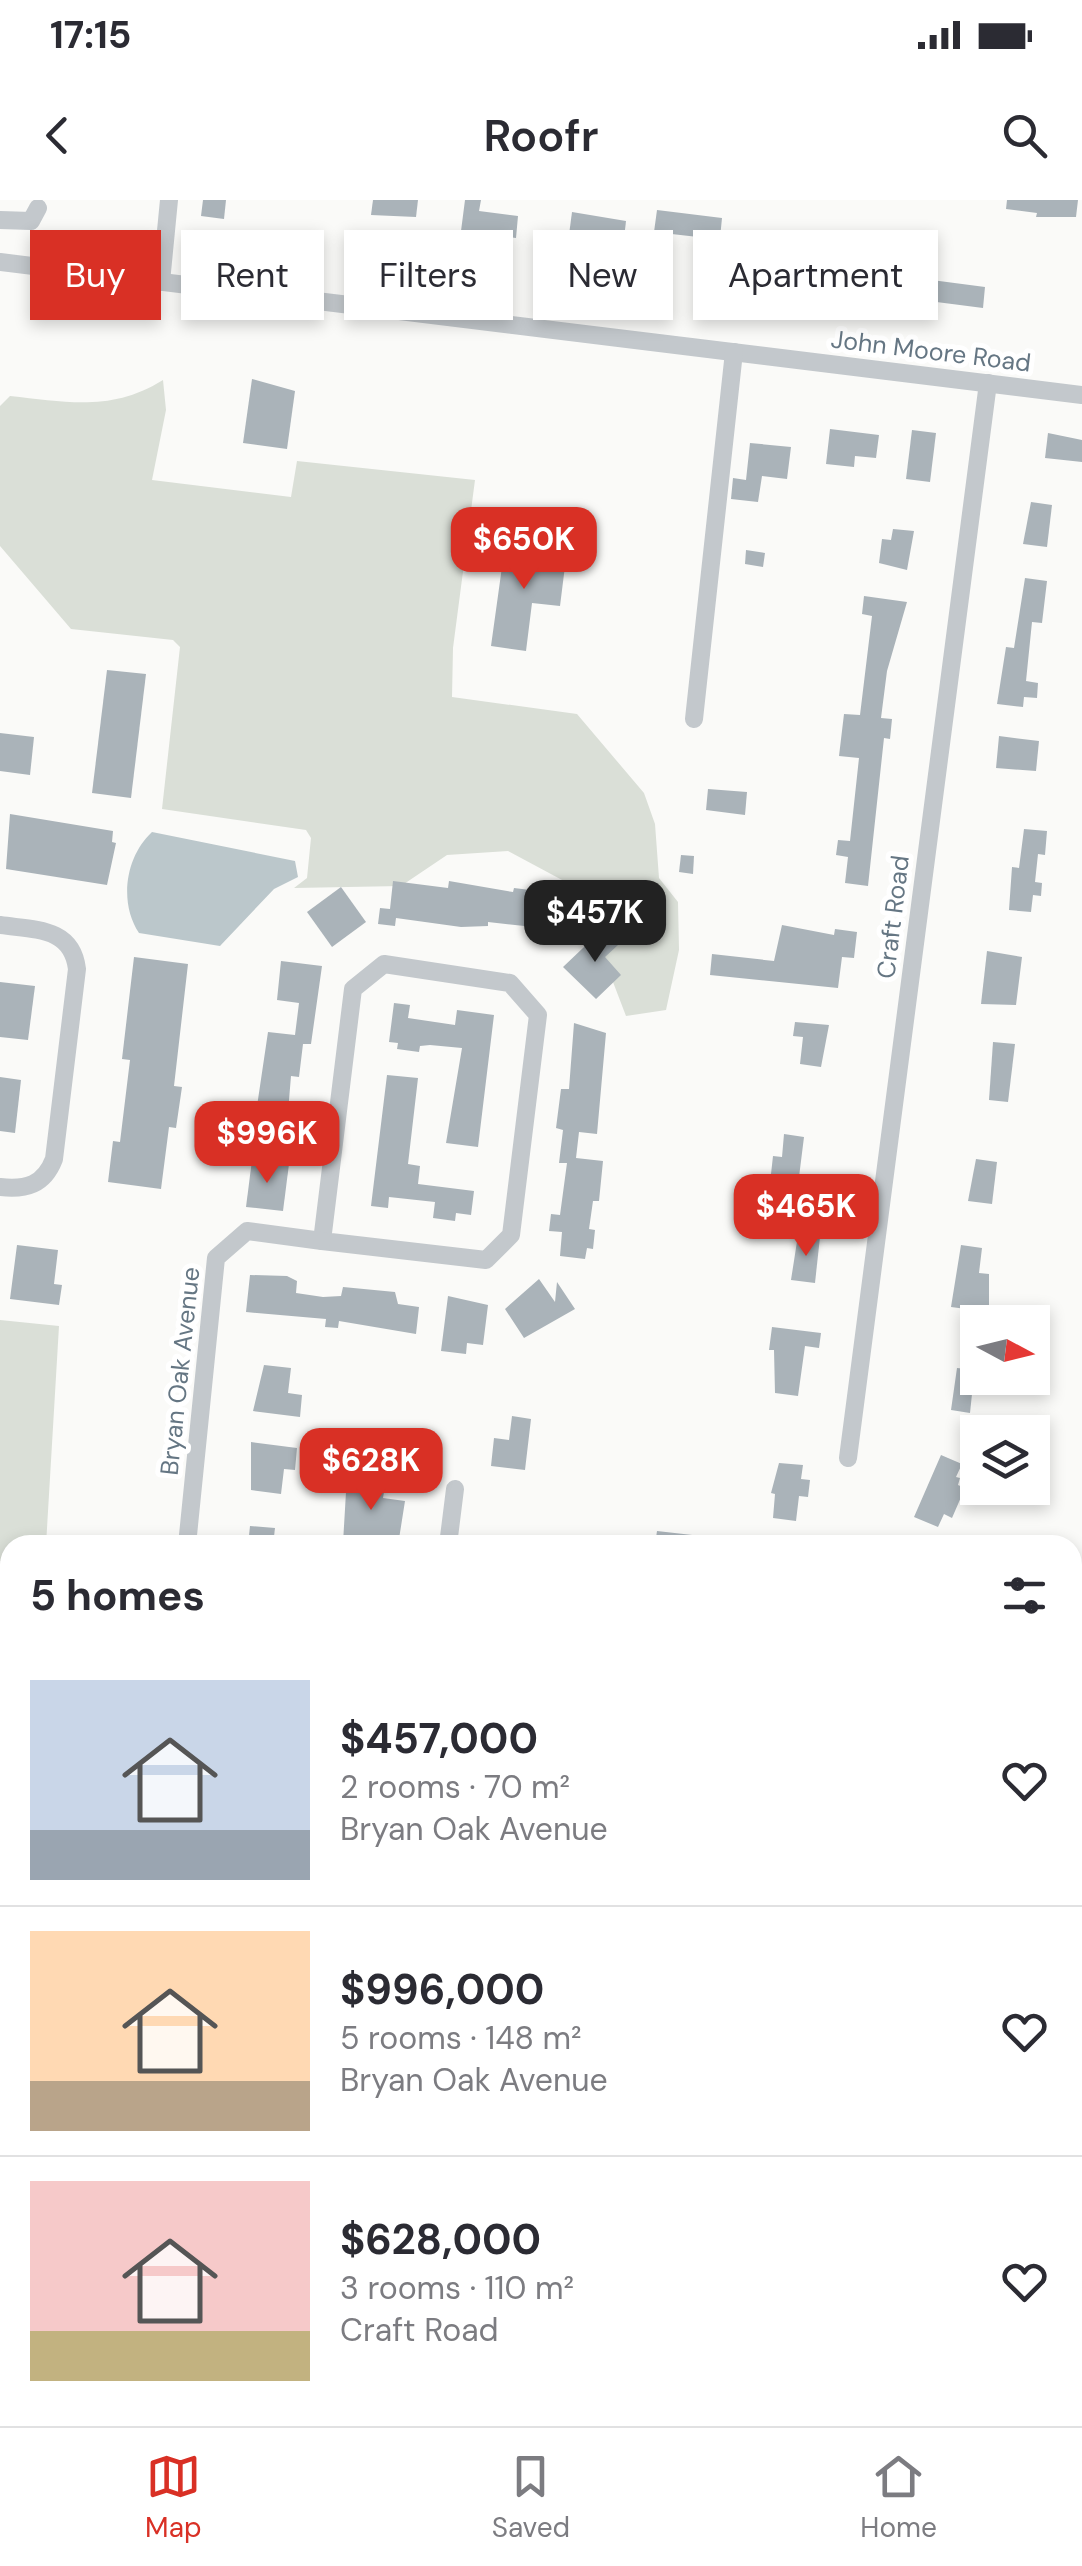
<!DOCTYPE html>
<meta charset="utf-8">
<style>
:root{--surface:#fff;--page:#f7f7f7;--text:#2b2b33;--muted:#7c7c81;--line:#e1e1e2;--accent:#d93025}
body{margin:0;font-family:"DM Sans",sans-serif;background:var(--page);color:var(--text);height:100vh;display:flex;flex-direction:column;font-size:38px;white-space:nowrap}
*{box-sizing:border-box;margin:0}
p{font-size:32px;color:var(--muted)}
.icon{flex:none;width:55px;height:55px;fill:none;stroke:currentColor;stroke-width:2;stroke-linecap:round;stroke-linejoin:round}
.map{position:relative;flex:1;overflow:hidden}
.side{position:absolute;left:0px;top:1335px;width:1082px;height:892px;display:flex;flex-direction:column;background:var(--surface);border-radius:30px 30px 0 0;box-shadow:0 5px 15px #0003}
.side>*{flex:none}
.top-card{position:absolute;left:30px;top:30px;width:1022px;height:90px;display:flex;gap:20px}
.needle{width:65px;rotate:97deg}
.buttons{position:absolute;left:960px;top:1105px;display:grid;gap:20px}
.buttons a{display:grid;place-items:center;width:90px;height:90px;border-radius:0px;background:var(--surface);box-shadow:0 5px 15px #0003;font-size:50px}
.price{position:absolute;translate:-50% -85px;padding:0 22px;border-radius:20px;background:var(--accent);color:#fff;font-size:32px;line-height:65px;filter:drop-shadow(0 2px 5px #0008)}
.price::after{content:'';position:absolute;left:50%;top:60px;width:30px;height:22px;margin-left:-15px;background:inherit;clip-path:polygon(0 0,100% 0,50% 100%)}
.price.on{background:#222;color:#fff}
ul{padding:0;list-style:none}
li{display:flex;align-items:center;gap:30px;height:250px;padding:0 30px}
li+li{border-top:2px solid var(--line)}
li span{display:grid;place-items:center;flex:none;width:280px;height:200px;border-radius:0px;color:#555}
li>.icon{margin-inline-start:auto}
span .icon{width:120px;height:120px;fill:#fffc;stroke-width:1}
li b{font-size:42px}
h2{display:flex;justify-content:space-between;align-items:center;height:120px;padding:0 30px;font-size:42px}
.pill{padding:0 35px;border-radius:0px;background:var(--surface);box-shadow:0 5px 15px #0003;font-size:35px;line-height:90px}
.pill.on{background:var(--accent);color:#fff}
.status{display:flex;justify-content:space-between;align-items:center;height:70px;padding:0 50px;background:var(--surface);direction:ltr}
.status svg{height:28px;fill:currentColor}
header{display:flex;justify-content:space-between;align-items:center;height:130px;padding:0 30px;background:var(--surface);font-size:45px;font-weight:600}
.tabs{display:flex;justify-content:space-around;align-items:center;height:140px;border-top:2px solid var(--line);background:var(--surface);font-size:28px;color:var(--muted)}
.tabs a{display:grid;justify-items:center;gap:5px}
.tabs .on{color:var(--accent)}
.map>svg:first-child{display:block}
.green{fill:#dadfd7}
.water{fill:#bbc7cb}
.building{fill:#aab3b9}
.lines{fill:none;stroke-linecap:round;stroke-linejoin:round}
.minor{stroke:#c3c8cc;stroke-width:18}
.labels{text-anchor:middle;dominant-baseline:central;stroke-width:10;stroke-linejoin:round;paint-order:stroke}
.street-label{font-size:25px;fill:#657683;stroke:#fff}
</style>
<div class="status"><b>17:15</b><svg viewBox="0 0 49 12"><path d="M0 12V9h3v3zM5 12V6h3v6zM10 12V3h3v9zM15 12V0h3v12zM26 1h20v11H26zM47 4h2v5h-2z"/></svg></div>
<header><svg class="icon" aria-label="back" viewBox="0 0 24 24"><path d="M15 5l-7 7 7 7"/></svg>Roofr<svg class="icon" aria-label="search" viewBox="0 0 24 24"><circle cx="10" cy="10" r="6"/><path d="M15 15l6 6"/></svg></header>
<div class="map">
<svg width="1082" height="2226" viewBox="0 0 1082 2226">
<rect width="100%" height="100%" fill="#fafaf8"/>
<g class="green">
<path d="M163,180L166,210L152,280L291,297L297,261L475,280L453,448L452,497L577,514L644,593L655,624L659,678L678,702L679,750L666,810L626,816L577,688L508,651L447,655L401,686L294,688L307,678L311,638L306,630L162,609L180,447L173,440L71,429L0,346V206L10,196C67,202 112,212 163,180Z"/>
<path d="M0,1120L59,1126L46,1345H10V1361H0Z"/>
</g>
<path class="water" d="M152,632L295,661L298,677L274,689L220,746L139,733C119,703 125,657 152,632Z"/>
<g class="building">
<path d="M203,0H226L224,19L201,16Z"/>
<path d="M373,0H418L416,17L371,15Z"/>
<path d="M465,0H481L479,11L518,16L516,38L461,31Z"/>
<path d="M1007,0H1078L1076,17H1036L1037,13L1006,9Z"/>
<path d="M657,10L722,18L719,48L697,45L698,37L654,32Z"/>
<path d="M572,12L626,21L622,56L567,50Z"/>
<path d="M924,79L985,87L983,108L921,100Z"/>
<path d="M252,179L295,191L287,249L243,243Z"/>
<path d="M830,229L879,235L876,258L855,256L854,267L826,264Z"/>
<path d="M912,230L936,233L930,282L906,279Z"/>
<path d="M1048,233L1082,240V262L1045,258Z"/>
<path d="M750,243L791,247L787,279L762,276L758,302L731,299L733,278L746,280Z"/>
<path d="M1031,302L1052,305L1047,347L1023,344Z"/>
<path d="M893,329L914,331L907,370L879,363L882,339L891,340Z"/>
<path d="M506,338L526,341L525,352L566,358L560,406L532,403L526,451L491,446Z"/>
<path d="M746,350L765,353L763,367L745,364Z"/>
<path d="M1025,378L1047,381L1042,423L1032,422L1026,481L1038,483L1037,498L1024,497L1023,507L997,504L1006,447L1014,448Z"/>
<path d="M864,396L907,402L887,471L881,518L892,519L890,539L884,538L868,686L845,683L848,657L836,655L838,640L850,641L859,558L839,556L844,514L860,515L872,416L862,414Z"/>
<path d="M107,470L146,474L131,598L92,593Z"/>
<path d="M0,533L34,537L30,575L0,571Z"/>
<path d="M999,536L1039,541L1036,571L996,568Z"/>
<path d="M708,589L747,592L745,615L706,610Z"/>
<path d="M10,614L113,631L112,642L116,643L107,685L6,669Z"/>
<path d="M1024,629L1047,631L1045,655L1038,654L1035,682L1042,683L1041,696L1033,695L1031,712L1009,710L1012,667L1019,668Z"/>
<path d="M681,655L694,656L693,674L679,672Z"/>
<path d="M393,681L448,688L449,681L513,692L514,688L554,693L551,721L561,722L559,738L542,736L543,728L488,722V726L461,727L396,718L395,726L378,724L380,708L390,709Z"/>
<path d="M341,687L366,722L332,747L307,712Z"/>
<path d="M782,725L834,735L835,729L857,732L854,758L842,757L838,788L710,775L712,754L774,761Z"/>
<path d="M603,729L618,745L605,757L621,775L596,799L563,767Z"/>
<path d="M987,751L1022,757L1016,805L981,804Z"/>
<path d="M134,757L188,764L174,886L182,887L176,928L169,927L161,989L108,982L113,941L120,942L130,860L122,859Z"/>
<path d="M281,761L322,766L311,844H303L299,877L291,876L288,912L301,914L299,931L260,926L256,913L268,832L295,835L299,803L277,800Z"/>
<path d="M0,782L35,786L28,840L0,837Z"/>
<path d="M394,803L410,805L408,818L455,825L457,810L494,815L478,947L446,943L462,848L430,845L420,846L419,852L397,849L398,843L389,842Z"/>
<path d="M795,822L829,825L821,867L800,864L803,837L793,836Z"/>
<path d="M574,823L606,833L597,934L579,932L576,958L603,961L599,1001H593L589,1029L595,1030L593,1049L587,1048L585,1059L560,1056L562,1032L549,1031L551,1014L560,1015L567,963H559L563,930L556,928L561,889H569Z"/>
<path d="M993,842L1015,844L1008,902L989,900Z"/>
<path d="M387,875L418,878L408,964L420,966L418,984L474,991L471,1015L456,1013L455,1021L433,1018L435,1002L389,997L388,1008L371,1006Z"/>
<path d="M0,877L21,880L15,933L0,931Z"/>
<path d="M784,934L804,937L799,977L771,974L773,956L782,957Z"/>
<path d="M976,959L997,962L992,1004L968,1001Z"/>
<path d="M252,960L289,964L283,1011L246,1007Z"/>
<path d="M798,1035L820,1037L815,1083L791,1080Z"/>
<path d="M17,1045L58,1050L54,1084L62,1085L59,1105L10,1099Z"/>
<path d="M961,1045L982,1048L979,1073L989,1074V1112L951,1107Z"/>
<path d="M250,1075L287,1076L297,1081L296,1093L323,1097L341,1096L343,1087L395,1092L398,1104L419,1107L416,1134L339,1121L338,1128L325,1127L326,1119L246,1112Z"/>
<path d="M539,1079L555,1102L557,1082L575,1109L524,1138L505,1109Z"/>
<path d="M448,1096L488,1105L483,1145L467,1143L466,1154L441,1151Z"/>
<path d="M772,1127L821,1133L819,1148L805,1146L798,1196L775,1193L774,1150H769Z"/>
<path d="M264,1165L291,1168L288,1193L302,1195L300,1217L253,1211Z"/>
<path d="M957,1168L977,1170L979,1181L989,1182L987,1195L972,1194L970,1213L951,1210Z"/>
<path d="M512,1216L531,1219L525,1270L491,1266L494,1238L509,1240Z"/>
<path d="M251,1242L297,1248L295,1270L284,1269L281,1294L251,1290Z"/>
<path d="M941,1255L962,1264L956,1277L960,1278L958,1285L965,1288L952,1318L944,1314L938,1327L914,1317Z"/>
<path d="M779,1263L803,1265L801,1279L810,1280L808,1297L799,1296L796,1321L773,1318L775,1294L771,1293Z"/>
<path d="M347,1275L386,1280L383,1298L405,1301L399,1339L394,1338L393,1345L343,1343Z"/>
<path d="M250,1326L275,1328L273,1345H248Z"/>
<path d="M657,1331L701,1336V1345H655Z"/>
</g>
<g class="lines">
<g class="minor">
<path d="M0,20L31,21L38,8"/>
<path d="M0,62L1082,195"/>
<path d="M161,82L169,0"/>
<path d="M694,519L734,152"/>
<path d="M0,725C35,730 72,727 77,769L54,959C44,985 26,990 0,987"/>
<path d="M384,764L510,783L538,815L511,1035L486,1060L322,1041L353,789Z"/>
<path d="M848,1258L988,183"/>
<path d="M187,1345L216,1058L247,1031L322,1041"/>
<path d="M448,1345L455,1289"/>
<path d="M0,2173L10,2174"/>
<path d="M353,2218L427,2226"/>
<path d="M154,2226L155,2218"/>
<path d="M256,2226L257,2218"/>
<path d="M773,2226L774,2218"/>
</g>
</g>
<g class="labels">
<g class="street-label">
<text transform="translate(931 151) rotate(7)">John Moore Road</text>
<text transform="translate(893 717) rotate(-83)">Craft Road</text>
<text transform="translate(180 1171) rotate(-84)">Bryan Oak Avenue</text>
</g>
</g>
</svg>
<div class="buttons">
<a><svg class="needle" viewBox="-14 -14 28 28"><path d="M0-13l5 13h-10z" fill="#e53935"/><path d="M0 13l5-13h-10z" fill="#7c7c81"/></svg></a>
<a><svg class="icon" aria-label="layers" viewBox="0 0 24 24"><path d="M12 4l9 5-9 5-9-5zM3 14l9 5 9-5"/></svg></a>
</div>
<b class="price" style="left:524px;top:392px">$650K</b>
<b class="price on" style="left:595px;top:765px">$457K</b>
<b class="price" style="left:267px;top:986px">$996K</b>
<b class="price" style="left:806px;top:1059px">$465K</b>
<b class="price" style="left:371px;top:1313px">$628K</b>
<div class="top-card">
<a class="pill on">Buy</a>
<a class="pill">Rent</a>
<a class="pill">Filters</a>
<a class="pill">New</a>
<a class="pill">Apartment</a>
</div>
<section class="side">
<h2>5 homes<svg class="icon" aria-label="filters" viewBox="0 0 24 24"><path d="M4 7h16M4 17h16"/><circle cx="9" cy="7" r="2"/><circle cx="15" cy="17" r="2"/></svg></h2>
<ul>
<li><span style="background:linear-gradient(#c9d6e8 75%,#9aa5b1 0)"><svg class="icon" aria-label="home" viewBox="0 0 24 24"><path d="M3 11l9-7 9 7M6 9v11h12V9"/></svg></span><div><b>$457,000</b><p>2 rooms · 70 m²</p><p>Bryan Oak Avenue</p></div><svg class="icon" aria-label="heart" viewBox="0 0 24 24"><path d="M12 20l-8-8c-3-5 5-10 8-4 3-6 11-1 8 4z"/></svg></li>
<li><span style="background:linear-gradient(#ffd9b3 75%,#b9a48a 0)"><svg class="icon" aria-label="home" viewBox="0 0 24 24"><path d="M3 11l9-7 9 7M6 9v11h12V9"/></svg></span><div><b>$996,000</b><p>5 rooms · 148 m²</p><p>Bryan Oak Avenue</p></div><svg class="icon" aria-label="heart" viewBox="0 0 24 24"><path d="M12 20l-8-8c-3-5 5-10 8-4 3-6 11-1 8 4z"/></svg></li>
<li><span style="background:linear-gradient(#f6c9c9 75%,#c2b280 0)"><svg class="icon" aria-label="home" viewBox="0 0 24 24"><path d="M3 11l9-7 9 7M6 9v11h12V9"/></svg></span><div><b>$628,000</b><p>3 rooms · 110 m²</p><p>Craft Road</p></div><svg class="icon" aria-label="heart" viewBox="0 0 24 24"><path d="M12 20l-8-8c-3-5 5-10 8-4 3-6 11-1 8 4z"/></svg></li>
</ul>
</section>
</div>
<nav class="tabs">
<a class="on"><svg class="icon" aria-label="map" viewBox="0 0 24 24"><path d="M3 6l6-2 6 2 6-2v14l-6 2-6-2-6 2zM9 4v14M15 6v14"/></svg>Map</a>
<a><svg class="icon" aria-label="saved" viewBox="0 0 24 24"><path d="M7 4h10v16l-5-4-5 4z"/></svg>Saved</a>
<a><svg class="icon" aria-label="home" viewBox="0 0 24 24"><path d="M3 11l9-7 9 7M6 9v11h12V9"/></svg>Home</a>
</nav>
